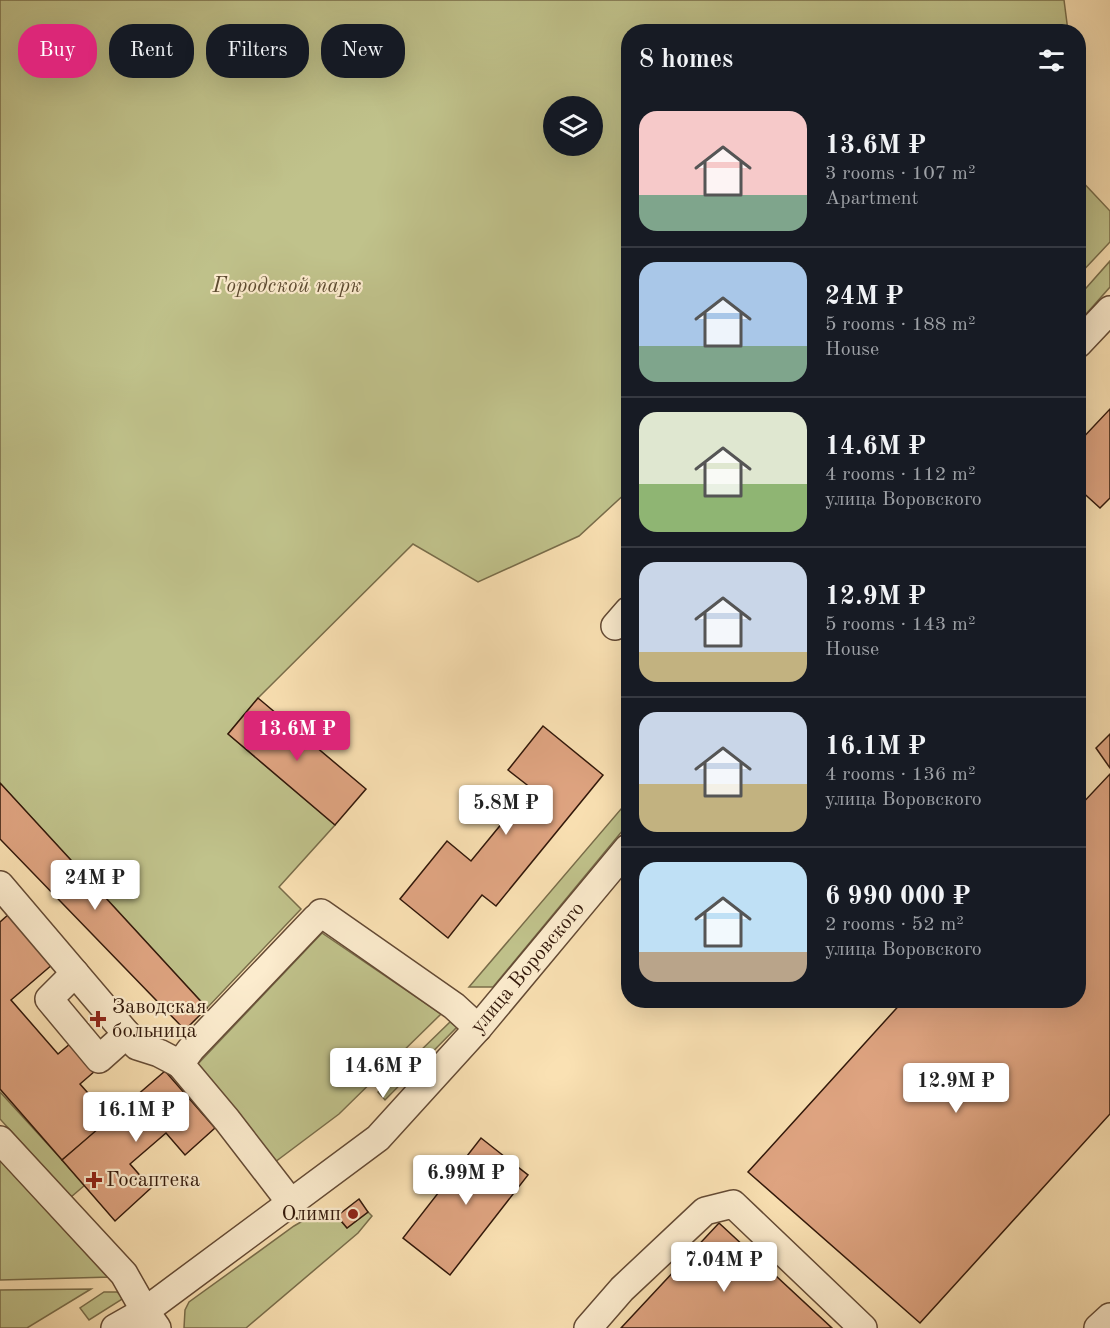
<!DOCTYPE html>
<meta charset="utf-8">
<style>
:root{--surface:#171b24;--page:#242831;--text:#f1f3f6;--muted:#9ea1a6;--line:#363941;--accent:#db2777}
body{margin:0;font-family:"Old Standard TT",serif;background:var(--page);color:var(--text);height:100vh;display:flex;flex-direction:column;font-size:22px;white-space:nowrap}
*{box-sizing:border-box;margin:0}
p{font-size:20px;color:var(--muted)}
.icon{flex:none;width:33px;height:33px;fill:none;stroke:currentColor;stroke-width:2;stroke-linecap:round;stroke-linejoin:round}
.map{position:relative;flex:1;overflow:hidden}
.sheet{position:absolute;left:621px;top:24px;width:465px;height:984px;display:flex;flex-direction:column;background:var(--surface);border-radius:24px;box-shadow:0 6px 24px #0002}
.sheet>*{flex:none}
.guide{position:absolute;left:18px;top:24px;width:513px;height:54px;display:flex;gap:12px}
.fabs{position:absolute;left:543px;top:96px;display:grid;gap:12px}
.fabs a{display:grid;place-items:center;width:60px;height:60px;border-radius:50%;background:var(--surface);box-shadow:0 6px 24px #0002;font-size:30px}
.price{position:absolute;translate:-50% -51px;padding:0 14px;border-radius:6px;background:#fff;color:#222;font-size:20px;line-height:39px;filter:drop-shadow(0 2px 3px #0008)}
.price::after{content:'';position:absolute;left:50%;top:36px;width:18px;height:14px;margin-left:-9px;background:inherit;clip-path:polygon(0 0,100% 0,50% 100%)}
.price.selected{background:var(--accent);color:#fff}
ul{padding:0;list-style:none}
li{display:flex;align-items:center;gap:18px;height:150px;padding:0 18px}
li+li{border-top:2px solid var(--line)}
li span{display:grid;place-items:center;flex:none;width:168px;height:120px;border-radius:18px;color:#555}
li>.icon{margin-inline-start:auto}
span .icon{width:72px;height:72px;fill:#fffc;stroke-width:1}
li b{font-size:26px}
h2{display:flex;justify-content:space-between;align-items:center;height:72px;padding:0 18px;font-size:26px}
.tag{padding:0 21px;border-radius:24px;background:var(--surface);box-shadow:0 6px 24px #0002;font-size:21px;line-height:54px}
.tag.selected{background:var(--accent);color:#fff}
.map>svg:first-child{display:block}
.green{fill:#c0c28b;stroke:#796d4a;stroke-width:1.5;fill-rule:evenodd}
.building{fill:#dfa481;stroke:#32180a;stroke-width:1.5}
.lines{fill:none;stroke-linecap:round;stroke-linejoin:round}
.minor-casing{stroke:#644a34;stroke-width:30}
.minor{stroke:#fcecce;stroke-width:27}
.poi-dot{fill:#8f2418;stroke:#fcecce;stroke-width:2}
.labels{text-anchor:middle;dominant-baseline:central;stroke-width:4.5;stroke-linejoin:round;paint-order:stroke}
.park-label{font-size:21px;font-style:italic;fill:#5d4b31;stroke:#fcecce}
.street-label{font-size:21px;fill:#32180a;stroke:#fcecce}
.poi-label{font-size:21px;fill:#32180a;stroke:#fcecce;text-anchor:start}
</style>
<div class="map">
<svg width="1110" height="1328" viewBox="0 0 1110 1328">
<rect width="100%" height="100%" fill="#fae1b3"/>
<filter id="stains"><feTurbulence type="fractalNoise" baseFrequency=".00333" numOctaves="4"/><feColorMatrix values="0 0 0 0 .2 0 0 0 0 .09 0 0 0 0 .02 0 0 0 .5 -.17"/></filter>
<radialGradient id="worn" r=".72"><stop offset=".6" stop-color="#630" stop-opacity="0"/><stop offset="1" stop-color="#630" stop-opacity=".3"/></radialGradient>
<g class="green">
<path d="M0,0H1064L1068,31L628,32V491L579,536L478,582L413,544L258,698L228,734L335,825L279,887L301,909L207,1008L0,783ZM554,106H592V146H554Z"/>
<path d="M1078,177L1110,211V242L1079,275Z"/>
<path d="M1110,261V287L1079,322V296Z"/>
<path d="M621,809L628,824L493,987H469Z"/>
<path d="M322,933L441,1014L339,1114L275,1162L195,1067Z"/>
<path d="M450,1022L457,1027L385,1100L378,1092Z"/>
<path d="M0,1092L85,1185L71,1197L0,1119Z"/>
<path d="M0,1153L111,1277L0,1280Z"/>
<path d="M318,1212C335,1212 337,1216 347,1228L368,1212L372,1216L358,1233L246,1328H184L185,1310L189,1302L294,1226Z"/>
<path d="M91,1289L27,1328H0V1290Z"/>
<path d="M104,1292H117L124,1298L89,1320L80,1308Z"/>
</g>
<g class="building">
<path d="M1110,409V498L1100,508L1078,488V443Z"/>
<path d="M258,698L366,789L335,825L228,734Z"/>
<path d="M543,726L603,775L496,906L482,895L448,938L400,899L447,841L471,861L531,788L508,770Z"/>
<path d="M1110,734V768L1096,748Z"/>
<path d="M1110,774V1114L920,1323L748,1172L904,1000H1078V808Z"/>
<path d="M0,783L207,1008L185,1030L0,839Z"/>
<path d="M9,914L53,964L11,1000L58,1054L71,1043L95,1071L80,1084L111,1119L62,1160L0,1089V922Z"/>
<path d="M165,1071L215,1128L185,1155L166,1133L130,1164L151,1188L115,1221L62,1160Z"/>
<path d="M481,1138L528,1175L450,1275L403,1238Z"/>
<path d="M359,1199L368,1212L347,1228L337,1216Z"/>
<path d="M719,1223L832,1328H621Z"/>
</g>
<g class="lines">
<g class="minor-casing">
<g id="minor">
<path d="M1078,344L1110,310"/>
<path d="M615,626L628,611"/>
<path d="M0,885L137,1046L159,1053L180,1064"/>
<path d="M321,913L454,1006L478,1028"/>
<path d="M75,973L49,999L99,1059L127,1034"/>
<path d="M0,1140L124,1274L145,1311L157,1328"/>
<path d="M291,1203L227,1120L180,1064L191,1049L316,918"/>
<path d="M115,1328L145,1311L378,1138L478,1028L628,848"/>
<path d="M588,1328L622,1289L705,1211L733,1204L863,1328"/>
<path d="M1098,1328L1110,1317"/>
</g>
</g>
<use href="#minor" class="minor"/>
</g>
<g class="poi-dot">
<path d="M95 1010h6v6h6v6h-6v6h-6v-6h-6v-6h6z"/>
<path d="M91 1171h6v6h6v6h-6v6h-6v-6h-6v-6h6z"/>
<circle cx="353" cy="1214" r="6"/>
</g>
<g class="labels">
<g class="park-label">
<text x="287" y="286">Городской парк</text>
</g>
<g class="street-label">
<text transform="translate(528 968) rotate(-50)">улица Воровского</text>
</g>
<g class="poi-label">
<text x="112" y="1007">Заводская<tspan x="112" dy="24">больница</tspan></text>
<text x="106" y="1180">Госаптека</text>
<text x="341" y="1214" text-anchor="end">Олимп</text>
</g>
</g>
<rect width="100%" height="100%" filter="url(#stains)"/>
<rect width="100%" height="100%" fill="url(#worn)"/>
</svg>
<div class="fabs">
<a><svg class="icon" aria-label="layers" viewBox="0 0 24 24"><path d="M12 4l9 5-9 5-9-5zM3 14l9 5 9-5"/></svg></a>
</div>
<b class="price selected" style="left:297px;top:762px">13.6M ₽</b>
<b class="price" style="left:506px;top:836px">5.8M ₽</b>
<b class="price" style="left:95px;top:911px">24M ₽</b>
<b class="price" style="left:383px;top:1099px">14.6M ₽</b>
<b class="price" style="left:956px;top:1114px">12.9M ₽</b>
<b class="price" style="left:136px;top:1143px">16.1M ₽</b>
<b class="price" style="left:466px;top:1206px">6.99M ₽</b>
<b class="price" style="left:724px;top:1293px">7.04M ₽</b>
<div class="guide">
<a class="tag selected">Buy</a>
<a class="tag">Rent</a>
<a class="tag">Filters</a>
<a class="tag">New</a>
</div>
<section class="sheet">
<h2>8 homes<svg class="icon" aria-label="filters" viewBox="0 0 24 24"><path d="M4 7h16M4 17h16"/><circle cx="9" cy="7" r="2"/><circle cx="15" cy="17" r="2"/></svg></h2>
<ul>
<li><span style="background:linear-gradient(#f6c9c9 70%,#7fa58c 0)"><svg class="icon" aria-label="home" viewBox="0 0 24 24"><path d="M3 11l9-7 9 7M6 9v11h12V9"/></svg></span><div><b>13.6M ₽</b><p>3 rooms · 107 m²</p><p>Apartment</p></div></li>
<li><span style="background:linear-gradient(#a9c7e8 70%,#7fa58c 0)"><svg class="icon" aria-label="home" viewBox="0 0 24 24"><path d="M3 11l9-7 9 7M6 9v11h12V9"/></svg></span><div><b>24M ₽</b><p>5 rooms · 188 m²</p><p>House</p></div></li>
<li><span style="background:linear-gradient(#dfe7d0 60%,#8fb573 0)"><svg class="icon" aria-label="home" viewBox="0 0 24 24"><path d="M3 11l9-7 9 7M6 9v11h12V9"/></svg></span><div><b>14.6M ₽</b><p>4 rooms · 112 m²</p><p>улица Воровского</p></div></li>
<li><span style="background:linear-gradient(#c9d6e8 75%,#c2b280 0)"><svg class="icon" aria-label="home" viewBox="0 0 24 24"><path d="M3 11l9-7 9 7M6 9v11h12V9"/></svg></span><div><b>12.9M ₽</b><p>5 rooms · 143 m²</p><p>House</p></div></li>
<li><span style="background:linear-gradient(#c9d6e8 60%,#c2b280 0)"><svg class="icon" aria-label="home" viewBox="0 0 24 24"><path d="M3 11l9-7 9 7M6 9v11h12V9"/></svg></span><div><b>16.1M ₽</b><p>4 rooms · 136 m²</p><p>улица Воровского</p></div></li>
<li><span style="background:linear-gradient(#bfe0f5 75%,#b9a48a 0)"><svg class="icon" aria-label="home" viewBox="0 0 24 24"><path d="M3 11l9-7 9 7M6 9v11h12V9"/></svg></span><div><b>6 990 000 ₽</b><p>2 rooms · 52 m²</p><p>улица Воровского</p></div></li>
</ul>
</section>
</div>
